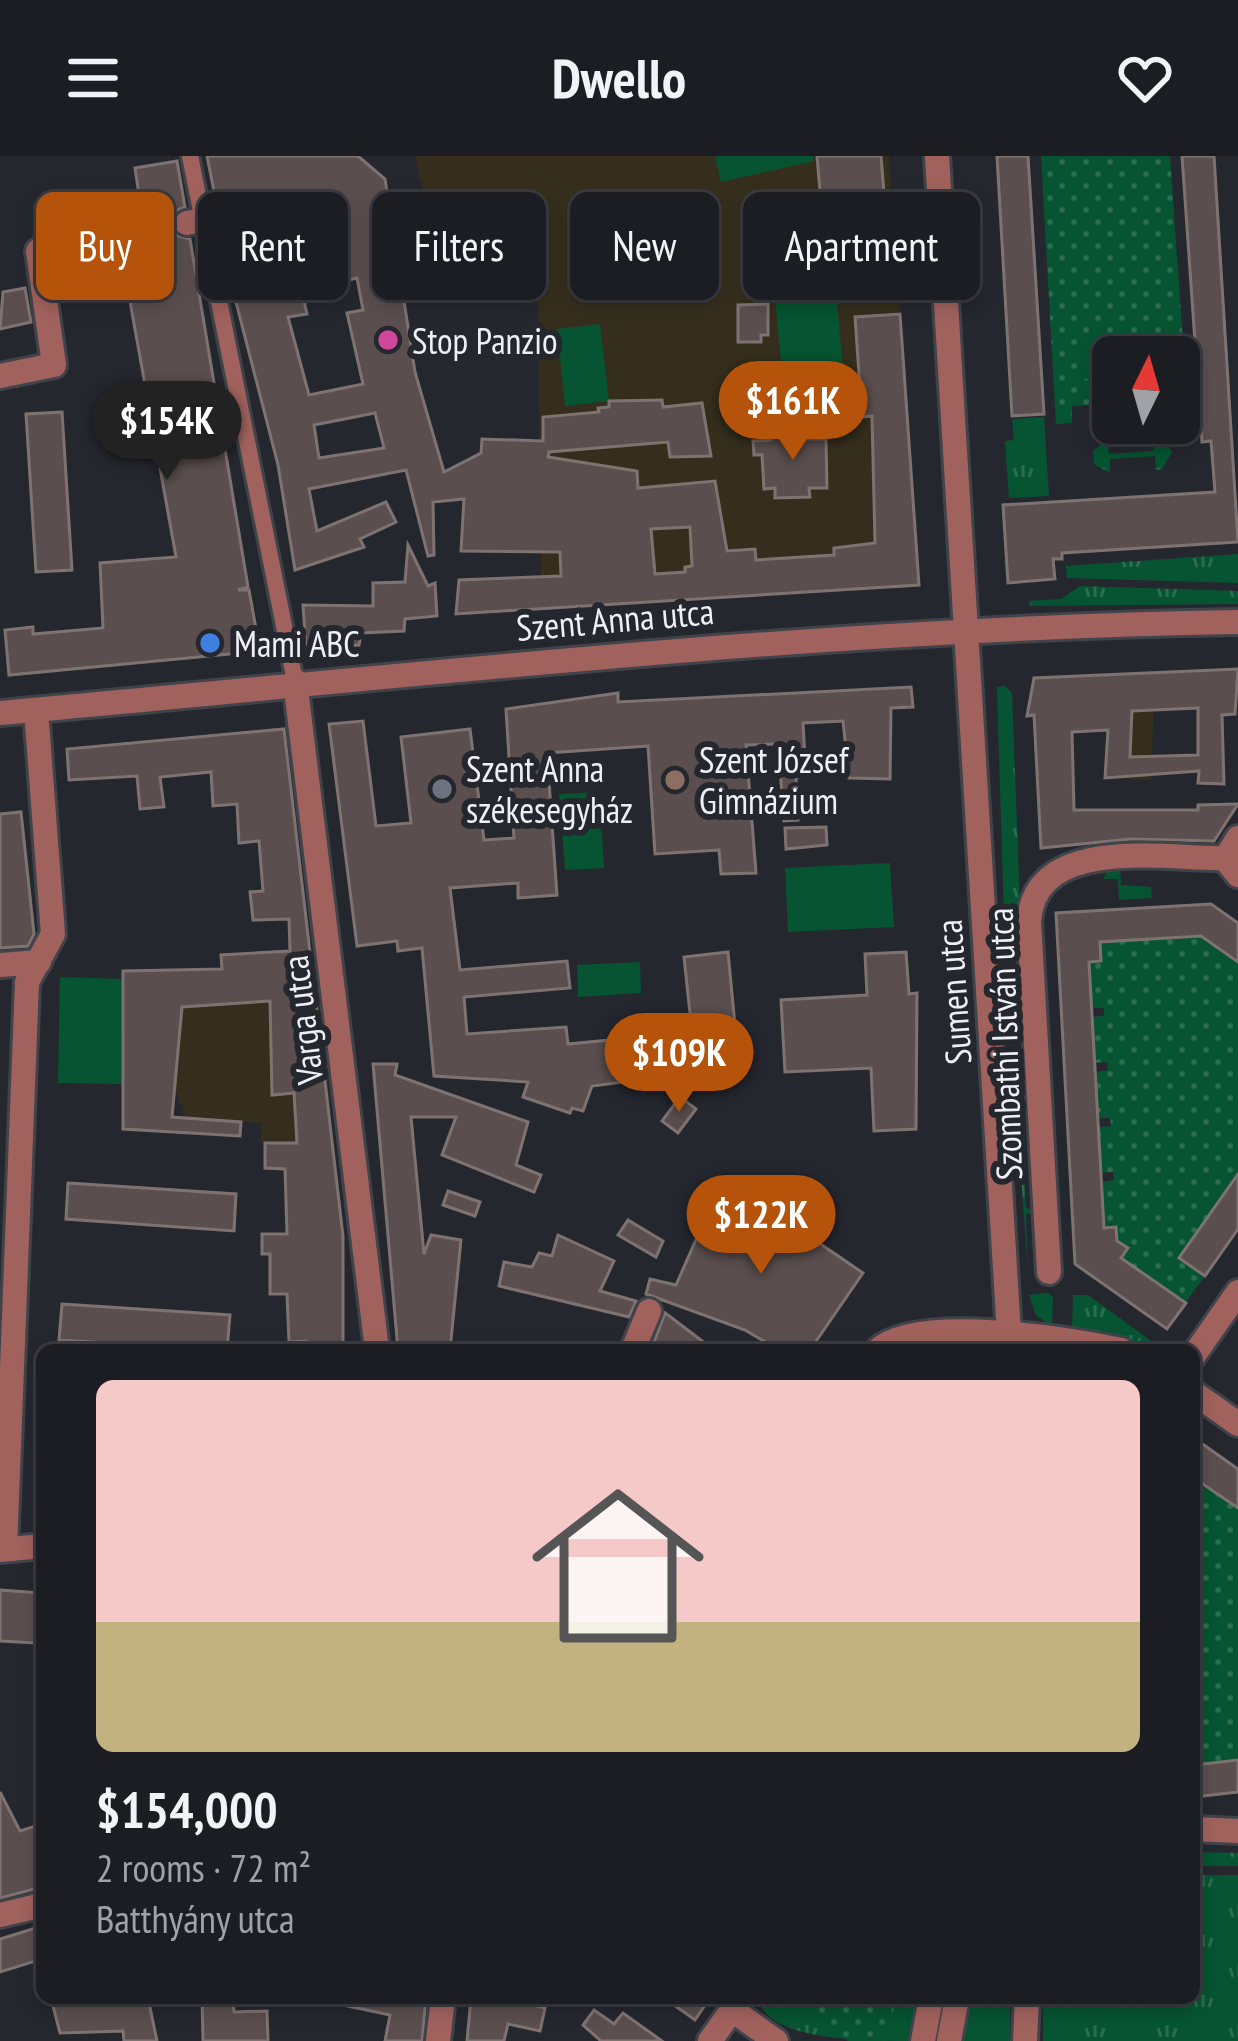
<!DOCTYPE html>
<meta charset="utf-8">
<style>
:root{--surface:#1c1d23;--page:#25262b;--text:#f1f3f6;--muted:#a0a2a6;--line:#3a3b41;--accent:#b45309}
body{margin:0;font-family:"PT Sans Narrow",sans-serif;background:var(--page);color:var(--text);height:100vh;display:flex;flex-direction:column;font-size:45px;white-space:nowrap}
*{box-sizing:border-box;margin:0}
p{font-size:39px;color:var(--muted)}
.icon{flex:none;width:66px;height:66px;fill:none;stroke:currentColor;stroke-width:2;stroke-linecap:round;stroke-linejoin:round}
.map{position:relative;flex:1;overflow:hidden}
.details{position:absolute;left:36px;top:1188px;width:1164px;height:660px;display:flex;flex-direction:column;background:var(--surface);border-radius:18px;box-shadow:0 6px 18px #0003,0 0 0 3px var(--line)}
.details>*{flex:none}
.guide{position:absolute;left:36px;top:36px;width:1167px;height:108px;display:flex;gap:24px}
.needle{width:78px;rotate:5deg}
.fabs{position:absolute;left:1092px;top:180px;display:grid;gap:24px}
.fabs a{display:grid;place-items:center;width:108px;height:108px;border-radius:18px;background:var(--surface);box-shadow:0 6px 18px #0003,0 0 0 3px var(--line);font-size:60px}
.price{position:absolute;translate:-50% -102px;padding:0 27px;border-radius:42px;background:var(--accent);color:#fff;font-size:39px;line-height:78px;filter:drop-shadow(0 3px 6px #0008)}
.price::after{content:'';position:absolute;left:50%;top:72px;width:36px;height:27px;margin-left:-18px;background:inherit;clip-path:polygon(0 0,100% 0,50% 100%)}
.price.selected{background:#222;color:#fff}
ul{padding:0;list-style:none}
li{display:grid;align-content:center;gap:24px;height:636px;padding:0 60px}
li span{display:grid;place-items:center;height:372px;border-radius:18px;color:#555}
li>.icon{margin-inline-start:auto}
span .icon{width:216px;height:216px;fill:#fffc;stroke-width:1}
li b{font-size:51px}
.chip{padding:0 42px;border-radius:18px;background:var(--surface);box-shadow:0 6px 18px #0003,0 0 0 3px var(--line);font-size:42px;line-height:108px}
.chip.selected{background:var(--accent);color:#fff}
header{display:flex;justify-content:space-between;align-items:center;height:156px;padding:0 60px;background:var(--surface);font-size:54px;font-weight:700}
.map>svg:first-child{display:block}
.education{fill:#352e1d}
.grass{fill:url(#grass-tufts)}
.park{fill:url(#park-dots)}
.pitch{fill:#065431}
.building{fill:#5a4f4e;stroke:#7f7372;stroke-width:3;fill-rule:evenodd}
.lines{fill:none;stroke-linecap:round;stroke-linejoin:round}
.minor-tunnel{stroke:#43454d;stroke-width:24;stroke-dasharray:24 12;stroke-linecap:butt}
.pedestrian-casing{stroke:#41434b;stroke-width:22}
.minor-casing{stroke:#41434b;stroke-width:30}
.tertiary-casing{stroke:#41434b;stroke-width:30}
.pedestrian{stroke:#a1625d;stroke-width:16}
.minor{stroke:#a1625d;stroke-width:24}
.tertiary{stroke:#a1625d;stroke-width:24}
.hotel-dot{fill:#d1479c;stroke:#25272f;stroke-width:4.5}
.shop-dot{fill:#3f7fe0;stroke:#25272f;stroke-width:4.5}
.education-dot{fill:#8d6e63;stroke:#25272f;stroke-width:4.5}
.worship-dot{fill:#6b7280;stroke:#25272f;stroke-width:4.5}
.labels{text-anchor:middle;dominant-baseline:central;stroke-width:12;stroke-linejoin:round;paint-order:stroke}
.poi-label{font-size:36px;fill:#eef0f5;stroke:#25272f;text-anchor:start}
.street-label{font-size:36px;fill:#eef0f5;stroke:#25272f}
</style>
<header><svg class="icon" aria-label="menu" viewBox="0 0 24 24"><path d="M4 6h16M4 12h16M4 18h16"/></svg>Dwello<svg class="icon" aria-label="heart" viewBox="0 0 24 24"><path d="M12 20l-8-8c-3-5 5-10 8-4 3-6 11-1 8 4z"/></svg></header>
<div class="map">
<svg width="1238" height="1885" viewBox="0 0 1238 1885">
<defs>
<pattern id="grass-tufts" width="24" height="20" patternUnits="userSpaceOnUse" patternTransform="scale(3)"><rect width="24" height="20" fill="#065431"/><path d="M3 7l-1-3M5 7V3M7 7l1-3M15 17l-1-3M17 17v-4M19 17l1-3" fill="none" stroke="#2b6d4f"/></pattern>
<pattern id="park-dots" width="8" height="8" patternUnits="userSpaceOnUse" patternTransform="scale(3)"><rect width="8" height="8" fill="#065431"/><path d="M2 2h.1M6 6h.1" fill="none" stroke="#2b6d4f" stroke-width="1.8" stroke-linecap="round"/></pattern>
</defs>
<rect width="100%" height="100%" fill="#25272f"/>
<g class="education">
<path d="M415,0H889L919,429L541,451L538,134L444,141Z"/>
<path d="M1155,515L1151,624L1105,622L1112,518Z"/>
<path d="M318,794L333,988L261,987V967L185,962L177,937H122L120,928L58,927L60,821L122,823L123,815L221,813V799L258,796L261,806L281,796Z"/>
</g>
<g class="grass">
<path d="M1044,261L1049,340L1009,342L1005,285L1014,284L1012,263Z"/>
<path d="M1154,281L1165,284L1172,296L1162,313L1156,314L1155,300L1110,303V317L1094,308L1093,295L1108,283L1109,298L1154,295Z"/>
<path d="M1238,398V427L1067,422L1066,410Z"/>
<path d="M1080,430L1238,435V448L1029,450V445L1061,443Z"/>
<path d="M1005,530L1012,537L1020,750L1005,751L1006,764H1021L1006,769L1011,842H1025L1011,847L1016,905L1029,909L1016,910L1017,932H1031L1018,937L1021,988L1034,992L1022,993L1026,1052L1038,1056L1026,1058L1028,1116L1005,796L997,531Z"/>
<path d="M1120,711L1121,729L1151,731L1152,742L1119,744L1118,723H1103L1108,714Z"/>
<path d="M1048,1137L1053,1141L1052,1171L1036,1159L1029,1139Z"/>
<path d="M1073,1139H1088L1154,1187L1153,1194L1072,1175Z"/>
<path d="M1194,1696L1238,1697V1710H1194Z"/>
<path d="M1194,1719H1238V1885H1043V1842H1194Z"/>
<path d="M759,1842H918L910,1885C867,1885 764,1885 759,1842Z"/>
<path d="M968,1842H1010V1885H960Z"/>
</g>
<g class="park">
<path d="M1041,0H1170L1187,244H1179V201H1113V248L1072,250V267L1056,268Z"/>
<path d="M1201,780L1238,806V1018L1179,1101L1205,1120L1185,1147L1121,1102L1127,1092L1113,1097L1116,1072H1104L1102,1026L1114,1024L1113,1016L1101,1017L1099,971L1111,970L1110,962H1098L1096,916L1108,914L1107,906L1095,907L1092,861L1104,860V852H1092L1089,806L1101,804V796L1089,797L1088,787Z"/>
<path d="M1194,1322L1238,1353V1604L1196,1609Z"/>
<path d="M896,1842L887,1885H848L789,1844Z"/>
</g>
<g class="pitch">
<path d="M715,0H813L814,5L721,26Z"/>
<path d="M836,138L847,253L786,259L775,143Z"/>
<path d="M600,168L609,245L565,250L557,173Z"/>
<path d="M1133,177L1134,201H1113V221L1081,223L1079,180Z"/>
<path d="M599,636L604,712L565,714L559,638Z"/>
<path d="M890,707L894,771L788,776L785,712Z"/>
<path d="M640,806L641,837L578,841L577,809Z"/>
<path d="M60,821L123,823L121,928L58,927Z"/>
</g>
<g class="building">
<path d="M207,0H358L385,23L415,216L444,316L481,297L482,283L543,285V261L599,256L598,252L609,251V245L662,244L663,251L702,247L711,300L670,301L668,286L549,296L548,301L637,315L638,332L715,325L727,395L755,393L756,404L834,399V392L875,387L872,260L862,261L855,161L900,158L919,429L456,458L459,424L561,420L560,396L461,395L464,343L433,346L434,399L428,400L406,314L309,333L317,375L386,346L396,366L360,383L364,391L295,414L278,309L236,146ZM337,110L340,126L357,122L363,154L347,157L363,228L309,239L288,161L307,158L298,118ZM375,257L384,292L319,302L314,269ZM690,371L692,410L685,411V416L655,418L651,373Z"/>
<path d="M817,0H881L889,100L826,105Z"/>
<path d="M997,0H1028L1044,258L1012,260Z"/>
<path d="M1182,0H1214L1238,386L1062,397V403H1053L1055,423L1008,427L1003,349L1215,336L1211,285L1202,286Z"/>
<path d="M177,5L185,51L175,55L171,69L175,79L190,83L248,431L238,434H249L260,495L9,519L5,474L33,471V478L103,472L100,407L176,401L122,101L147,97L160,79L156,63L142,59L135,12Z"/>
<path d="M828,114L830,136L755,143L753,121Z"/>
<path d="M25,132L31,166L0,173L3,136Z"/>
<path d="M768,148V179H761V186H738V149Z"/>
<path d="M62,256L72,414L36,416L26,258Z"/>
<path d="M771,274H808V283H826L827,332H809L810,341L775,342V332L764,333L762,299H754L753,285L771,284Z"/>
<path d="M408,389L428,430L435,427L437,460L405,463L404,475L361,477L359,489L306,493L303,449L373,450V427L405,426Z"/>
<path d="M1238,513L1235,558L1222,559L1224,628L1198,627L1199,615L1105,622L1108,574L1072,576L1074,654H1198V649L1238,648L1214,685L1131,683L1041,692L1034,559L1027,560L1034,522ZM1198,552V599L1130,601L1132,555Z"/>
<path d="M911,531L913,551L891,552L890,623L849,622L843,565L803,567L806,621L796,622L798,664L784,665L778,588L746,589L756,717L721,718L719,694L655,698L648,590L547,597L557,739L518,742V727L450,732L460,814L567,805L570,832L464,841L467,878L566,871L568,888L692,876L684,801L728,796L739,911L592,930L583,955L572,952L570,957L523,941L528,926L434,920L422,792L398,795L397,785L357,790L329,568L363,565L376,670L411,667L401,581L470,573L484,684L514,682L506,553L618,537V546Z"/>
<path d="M284,573L343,1080V1194H307L306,1185L289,1186L287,1138H270V1098H262V1078H287L285,1013L265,1012V987H297L294,937L272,939L270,845L182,851L172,961L241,966L240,980L123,973V815L222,813L221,799L290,795L289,763L253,764L250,736L263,735L259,685L239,687L237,648L213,650L211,616L160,621L164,651L140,653L137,620L69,624L67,593Z"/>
<path d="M21,656L34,778L28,790L0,792V658Z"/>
<path d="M826,671L827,689L786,693L785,672Z"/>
<path d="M1211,748L1238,767V806L1201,780L1100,786L1101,805L1089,806L1104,1072L1116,1071L1117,1085L1128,1092L1121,1102L1186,1147L1167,1173L1075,1108L1056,757Z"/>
<path d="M906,796L909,838L917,837L916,973L874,975L871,912L785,916L781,844L867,839L865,798Z"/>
<path d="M373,908H397L395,919L528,966L516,1009L541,1019L534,1036L442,999L456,961H411L424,1098L431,1079L461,1084L450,1194H398Z"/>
<path d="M680,941L696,953L678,977L662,965Z"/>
<path d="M1238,1018V1073L1205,1120L1179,1102Z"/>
<path d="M68,1027L236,1038L234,1075L66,1063Z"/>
<path d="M448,1035L480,1046L475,1060L443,1049Z"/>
<path d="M717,1036L784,1063L863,1117L810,1194H779L745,1174L646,1138L650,1123L676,1129Z"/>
<path d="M628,1064L663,1085L656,1101L618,1079Z"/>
<path d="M558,1079L614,1105L600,1135L636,1145L629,1161L499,1130L504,1106L532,1111L539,1097L552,1100Z"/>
<path d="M62,1148L230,1159L227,1194L59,1184Z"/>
<path d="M665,1157L668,1159L714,1194H651Z"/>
<path d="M1194,1282L1238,1313V1352L1194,1322Z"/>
<path d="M0,1434L39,1437L35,1487L0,1485Z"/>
<path d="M1238,1604V1636L1194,1641V1609Z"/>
<path d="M0,1636L20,1675L42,1668V1731L0,1742Z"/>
<path d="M42,1770V1803L0,1816V1783Z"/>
<path d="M51,1842H148L157,1885H124L123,1875L60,1877Z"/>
<path d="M202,1842H233L234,1856L267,1855L268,1885H203Z"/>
<path d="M344,1842H426L422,1885H385L390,1859L343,1849Z"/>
<path d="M471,1842H506L545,1852L540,1875L508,1868L504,1885H467Z"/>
<path d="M664,1842H710L695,1864Z"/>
<path d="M594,1854L614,1868L623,1857L662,1885H601L583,1869Z"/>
</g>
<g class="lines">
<path class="minor-tunnel" d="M144,75L187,67"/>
<g class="pedestrian-casing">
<path id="pedestrian" d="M190,0L295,525"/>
</g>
<g class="minor-casing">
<g id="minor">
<path d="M187,67L203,64"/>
<path d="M0,220L54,209L38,95L144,75"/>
<path d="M295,525L377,1194"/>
<path d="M1225,703L1238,682"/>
<path d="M0,809L39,806"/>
<path d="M1049,1116L1029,765C1035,682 1155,701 1215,702L1225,703L1238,719"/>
<path d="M633,1194L649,1155"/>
<path d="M878,1194C918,1158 1069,1183 1121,1194"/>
<path d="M1194,1199L1238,1136"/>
<path d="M1194,1237L1238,1268"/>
<path d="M5,1393L27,826L53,778L36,554"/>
<path d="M0,1394L42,1390"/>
<path d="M1194,1673L1238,1675"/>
<path d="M0,1759L42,1749"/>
<path d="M732,1854L776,1885"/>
<path d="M438,1885L443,1842"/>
<path d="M710,1885L739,1844"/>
<path d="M1025,1885L1027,1842"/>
</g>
</g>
<g class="tertiary-casing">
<g id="tertiary">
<path d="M937,0L1010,1194"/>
<path d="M0,557C413,520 823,472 1238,466"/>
<path d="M923,1885L931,1842"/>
<path d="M949,1885L957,1842"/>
</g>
</g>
<use href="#pedestrian" class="pedestrian"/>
<use href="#minor" class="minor"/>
<use href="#tertiary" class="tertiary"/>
</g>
<circle class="hotel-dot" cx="388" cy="184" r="12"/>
<circle class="shop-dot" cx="210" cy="487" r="12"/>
<circle class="education-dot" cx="675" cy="624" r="12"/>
<circle class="worship-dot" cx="442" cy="633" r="12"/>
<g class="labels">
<g class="poi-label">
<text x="412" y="184">Stop Panzio</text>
<text x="234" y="487">Mami ABC</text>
<text x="699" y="603">Szent József<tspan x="699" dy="41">Gimnázium</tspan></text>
<text x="466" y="612">Szent Anna<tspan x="466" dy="41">székesegyház</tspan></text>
</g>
<g class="street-label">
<text transform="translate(615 463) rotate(-5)">Szent Anna utca</text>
<text transform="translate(953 836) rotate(-94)">Sumen utca</text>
<text transform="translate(302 864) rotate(-97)">Varga utca</text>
<text transform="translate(1004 888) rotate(-92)">Szombathi István utca</text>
</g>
</g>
</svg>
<div class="fabs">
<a><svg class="needle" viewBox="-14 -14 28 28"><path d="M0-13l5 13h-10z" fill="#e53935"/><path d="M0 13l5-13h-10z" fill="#a0a2a6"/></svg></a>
</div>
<b class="price" style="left:793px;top:307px">$161K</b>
<b class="price selected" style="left:167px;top:327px">$154K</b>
<b class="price" style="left:679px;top:959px">$109K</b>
<b class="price" style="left:761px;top:1121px">$122K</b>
<div class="guide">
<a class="chip selected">Buy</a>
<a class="chip">Rent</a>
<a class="chip">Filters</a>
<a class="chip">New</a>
<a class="chip">Apartment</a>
</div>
<section class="details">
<ul>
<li><span style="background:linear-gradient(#f6c9c9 65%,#c2b280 0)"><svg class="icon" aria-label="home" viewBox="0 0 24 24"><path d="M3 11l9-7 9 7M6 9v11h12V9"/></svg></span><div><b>$154,000</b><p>2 rooms · 72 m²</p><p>Batthyány utca</p></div></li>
</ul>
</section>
</div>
